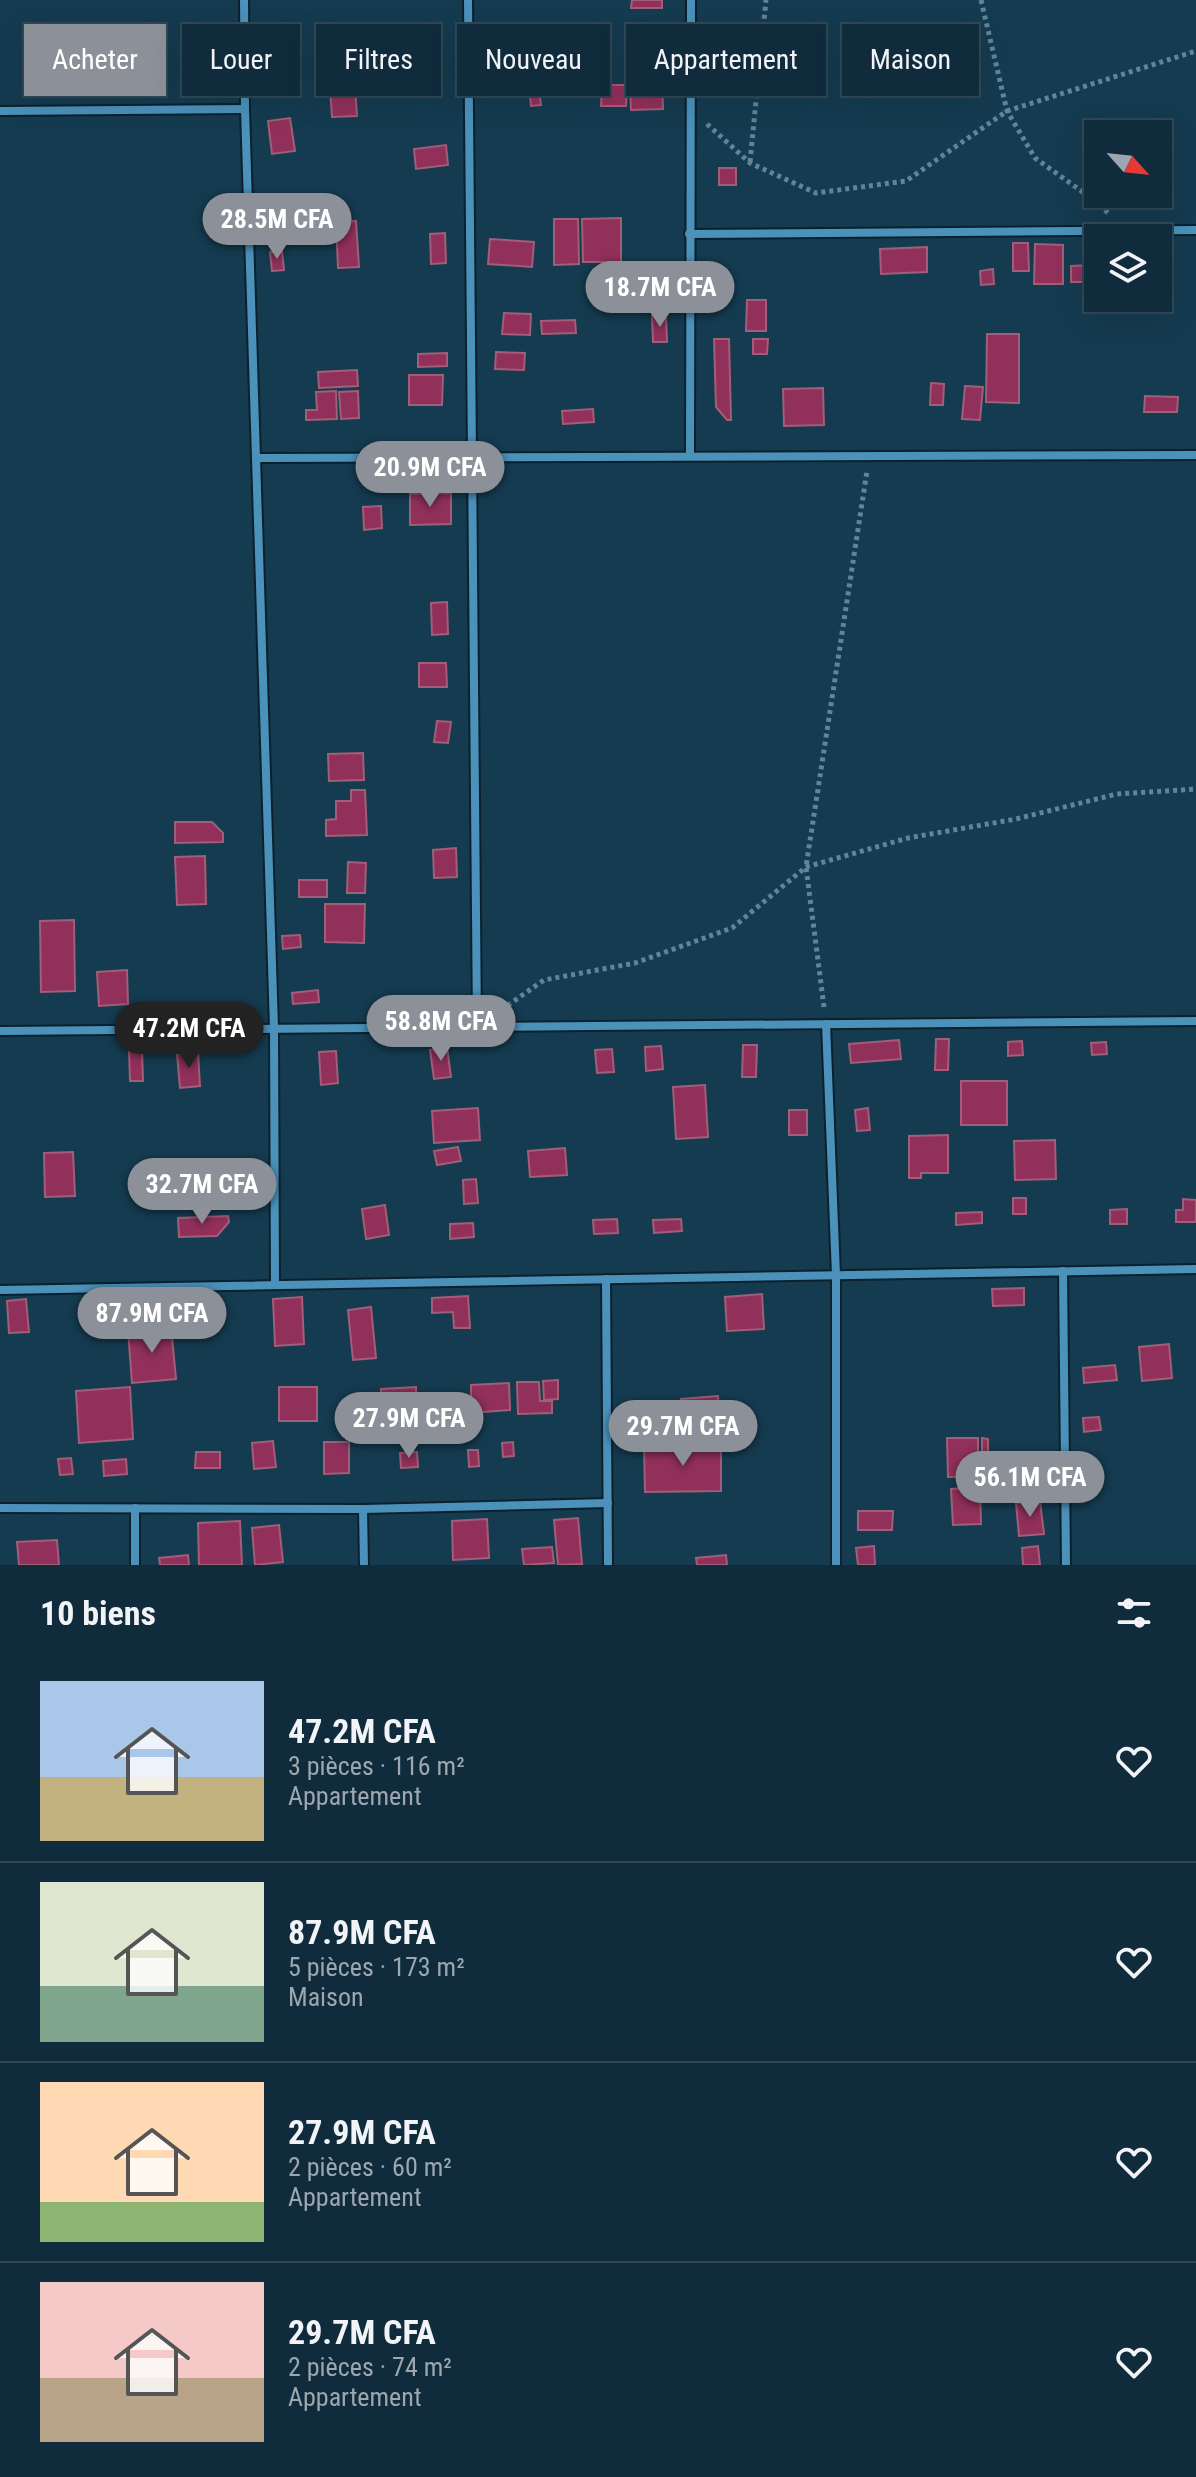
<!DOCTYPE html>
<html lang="fr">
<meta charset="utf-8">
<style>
:root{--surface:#102c3c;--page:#1e3847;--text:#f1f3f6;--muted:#9ca7af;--line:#304856;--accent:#8c9099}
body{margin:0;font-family:"Roboto Condensed",sans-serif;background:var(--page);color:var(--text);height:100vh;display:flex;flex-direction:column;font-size:30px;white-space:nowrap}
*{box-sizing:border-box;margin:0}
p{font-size:26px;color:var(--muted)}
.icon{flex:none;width:44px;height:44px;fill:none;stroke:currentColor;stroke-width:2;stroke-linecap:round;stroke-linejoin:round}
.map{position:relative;height:1565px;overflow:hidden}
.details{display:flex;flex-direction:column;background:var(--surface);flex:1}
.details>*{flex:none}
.banner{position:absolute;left:24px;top:24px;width:1148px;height:72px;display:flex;gap:16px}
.needle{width:52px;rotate:117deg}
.tools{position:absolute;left:1084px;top:120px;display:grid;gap:16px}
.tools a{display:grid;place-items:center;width:88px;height:88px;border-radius:0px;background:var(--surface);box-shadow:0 8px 32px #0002,0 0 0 2px var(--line);font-size:40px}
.price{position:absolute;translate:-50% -68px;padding:0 18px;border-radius:28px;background:var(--accent);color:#fff;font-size:26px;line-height:52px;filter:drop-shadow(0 2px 4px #0008)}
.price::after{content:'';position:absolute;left:50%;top:48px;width:24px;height:18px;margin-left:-12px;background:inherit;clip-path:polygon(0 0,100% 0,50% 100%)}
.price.active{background:#222;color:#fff}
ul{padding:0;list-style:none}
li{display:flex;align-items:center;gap:24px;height:200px;padding:0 40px}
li+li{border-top:2px solid var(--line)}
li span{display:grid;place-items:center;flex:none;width:224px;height:160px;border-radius:0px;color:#555}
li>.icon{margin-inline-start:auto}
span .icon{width:96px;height:96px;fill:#fffc;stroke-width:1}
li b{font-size:34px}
h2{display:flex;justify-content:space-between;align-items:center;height:96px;padding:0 40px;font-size:34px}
.chip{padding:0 28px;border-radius:0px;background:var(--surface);box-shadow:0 8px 32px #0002,0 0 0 2px var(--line);font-size:28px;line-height:72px}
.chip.active{background:var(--accent);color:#fff}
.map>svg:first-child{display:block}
.building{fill:#91305b;stroke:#a15e77;stroke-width:2}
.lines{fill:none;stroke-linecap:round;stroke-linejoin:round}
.street-casing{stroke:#0a212e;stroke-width:12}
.path{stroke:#608499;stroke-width:5;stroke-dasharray:4 4;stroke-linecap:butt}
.street{stroke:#4b91ba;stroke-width:8}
</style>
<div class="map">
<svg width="1196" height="1565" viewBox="0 0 1196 1565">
<rect width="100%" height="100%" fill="#153b50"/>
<g class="building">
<path d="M632,0H662V8H631Z"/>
<path d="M515,50L526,95L518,97L508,52Z"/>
<path d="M535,54L541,105L531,106L526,55Z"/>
<path d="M556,54H564L565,95H557Z"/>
<path d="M163,56L164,85L125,86L124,57Z"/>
<path d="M662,82L663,109L631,110L630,84Z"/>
<path d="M602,85H627L626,106H601Z"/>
<path d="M355,87L357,116L332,117L330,89Z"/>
<path d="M290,118L295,151L272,154L268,121Z"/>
<path d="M446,145L448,165L416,169L414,149Z"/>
<rect x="719" y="168" width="17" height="17"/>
<path d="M621,218V262H583L582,219Z"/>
<path d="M554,219H578L579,264L554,265Z"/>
<path d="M356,221L359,267L338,268L336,222Z"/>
<path d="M329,225L330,241L289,244L287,229Z"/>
<path d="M445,233L446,263L431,264L430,234Z"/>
<path d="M490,239L534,242L532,267L488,264Z"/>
<path d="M1013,243H1028L1029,271H1013Z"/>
<path d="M1035,244L1063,245V284H1034Z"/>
<path d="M927,247V272L881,274L880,249Z"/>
<path d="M282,251L284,270L272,271L270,252Z"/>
<path d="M1090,265V282H1071V266Z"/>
<path d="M993,269L994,284L981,285L980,271Z"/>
<path d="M747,300H766V331H746Z"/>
<path d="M504,313L531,314L530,335L502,334Z"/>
<path d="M652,316H666L667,342H653Z"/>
<path d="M575,320L576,333L542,334L541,321Z"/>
<path d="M987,334H1019V403L986,402Z"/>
<path d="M714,339H729L731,420H727L716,407Z"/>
<path d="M753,339H768L767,354H753Z"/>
<path d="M496,352L525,353L524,370L495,369Z"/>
<path d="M447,353V366L418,367V354Z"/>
<path d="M357,370L358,386L319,388L318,372Z"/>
<path d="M409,375H443L442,405H409Z"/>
<path d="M931,383L944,384L943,405H930Z"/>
<path d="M965,386L983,387L980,420L962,419Z"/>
<path d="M823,388L824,425L784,426L783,389Z"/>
<path d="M336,391L337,419L306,420V410H317L316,392Z"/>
<path d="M358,391L359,418L341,419L339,392Z"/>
<path d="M1145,396L1178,397L1177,412H1144Z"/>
<path d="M593,409L594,422L563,424L562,411Z"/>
<path d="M431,473L432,483L406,487L404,477Z"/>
<path d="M451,493V524L410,525V494Z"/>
<path d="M381,506L382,528L364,530L363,507Z"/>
<path d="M447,602L448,634L432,635L431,603Z"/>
<path d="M419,663H446L447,687H419Z"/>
<path d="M437,721L451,722L448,743L434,742Z"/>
<path d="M363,753L364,780L329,781L328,754Z"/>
<path d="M351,790H365L367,835L326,836V820L336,819V801H351Z"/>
<path d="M175,822H212L223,833V842L175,843Z"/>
<path d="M456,848L457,877L434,878L433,850Z"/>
<path d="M205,856L206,904L177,905L175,857Z"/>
<path d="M348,862L366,863L365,893H347Z"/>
<rect x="299" y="880" width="28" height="17"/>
<path d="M325,904H365L364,943L325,942Z"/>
<path d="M74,920L75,991L41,992L40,921Z"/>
<path d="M300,935L301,947L283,949L282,936Z"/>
<path d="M127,970L128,1004L99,1006L97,972Z"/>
<path d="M318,990L319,1002L293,1004L292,993Z"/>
<path d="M936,1039H949L948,1070H935Z"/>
<path d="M899,1040L901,1059L851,1063L849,1044Z"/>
<path d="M1022,1041L1023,1055L1008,1056V1042Z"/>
<path d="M1106,1042L1107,1054L1092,1055L1091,1043Z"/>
<path d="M743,1045H757L756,1077H742Z"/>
<path d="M661,1046L663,1069L646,1071L645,1047Z"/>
<path d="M447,1047L451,1077L434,1079L430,1050Z"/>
<path d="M142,1049L143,1081H130L129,1050Z"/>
<path d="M612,1049L614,1072L597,1073L595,1050Z"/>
<path d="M336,1051L338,1083L321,1085L319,1052Z"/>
<path d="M198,1052L200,1086L180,1088L177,1054Z"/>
<rect x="961" y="1081" width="46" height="44"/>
<path d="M705,1085L708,1137L676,1139L673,1087Z"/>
<path d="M478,1108L480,1140L434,1143L432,1111Z"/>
<path d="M868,1108L870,1130L857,1131L855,1110Z"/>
<rect x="789" y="1110" width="18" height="25"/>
<path d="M948,1135V1173H921V1178H909V1136Z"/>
<path d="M1055,1140L1056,1179L1015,1180L1014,1141Z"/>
<path d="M458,1147L461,1161L437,1165L434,1151Z"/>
<path d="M565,1148L567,1175L530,1177L528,1151Z"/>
<path d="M73,1152L75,1196L45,1197L44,1153Z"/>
<path d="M476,1179L478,1203L464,1204L463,1180Z"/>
<rect x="1013" y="1198" width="13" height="16"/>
<path d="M1183,1199L1196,1200V1222H1176V1210H1183Z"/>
<path d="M385,1205L389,1235L366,1239L362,1209Z"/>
<path d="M1127,1209V1224H1110V1210Z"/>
<path d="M982,1212V1223L956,1225V1213Z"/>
<path d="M228,1216L229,1222L217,1236L179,1237L178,1218Z"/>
<path d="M617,1219L618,1233L594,1234L593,1220Z"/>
<path d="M681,1219L682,1231L654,1233L653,1220Z"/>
<path d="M473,1223L474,1237L450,1239V1224Z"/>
<path d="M1024,1288V1305L993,1306L992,1289Z"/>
<path d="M762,1294L764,1329L727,1331L725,1297Z"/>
<path d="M468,1296L470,1328H454L453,1312L432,1313V1298Z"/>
<path d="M302,1297L304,1344L275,1346L273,1299Z"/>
<path d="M26,1299L29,1332L9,1333L7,1301Z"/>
<path d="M371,1307L376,1358L353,1360L348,1310Z"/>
<path d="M171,1326L176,1379L132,1383L128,1330Z"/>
<path d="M1169,1344L1172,1378L1142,1381L1139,1347Z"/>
<path d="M1115,1365L1117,1380L1084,1383L1083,1368Z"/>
<path d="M558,1380V1399L544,1400L543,1381Z"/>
<path d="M517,1382H539L540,1401H552V1413L518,1414Z"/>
<path d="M509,1383L510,1410L471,1413V1385Z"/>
<path d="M130,1387L133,1439L79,1443L76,1391Z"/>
<rect x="279" y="1387" width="38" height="34"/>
<path d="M416,1387L417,1426L382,1427L381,1389Z"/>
<path d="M718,1396L720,1432L683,1435L681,1399Z"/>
<path d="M1099,1417L1101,1430L1084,1432L1083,1418Z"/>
<path d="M947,1438H978V1476L948,1477Z"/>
<path d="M982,1438L988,1439V1476H982Z"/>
<path d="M273,1441L276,1467L254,1469L252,1443Z"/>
<path d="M324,1442H349V1473L324,1474Z"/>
<path d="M513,1442L514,1456L503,1457L502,1443Z"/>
<path d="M721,1445V1491L645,1492L644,1446Z"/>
<path d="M468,1450H478L479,1466L469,1467Z"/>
<path d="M196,1452H220V1468H195Z"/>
<path d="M417,1452L418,1467L401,1468L400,1453Z"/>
<path d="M71,1458L73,1474L60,1475L58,1459Z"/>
<path d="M126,1459L127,1474L104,1476L103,1461Z"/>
<path d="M1035,1461L1037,1475L1004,1477L1003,1464Z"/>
<path d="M980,1487L981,1524L953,1525L951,1489Z"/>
<path d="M1040,1501L1044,1534L1019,1536L1016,1503Z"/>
<path d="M858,1511H893L892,1530H858Z"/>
<path d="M578,1518L582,1564L558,1565L554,1520Z"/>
<path d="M487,1519L489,1558L453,1560L452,1521Z"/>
<path d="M240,1521L242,1565H199L198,1523Z"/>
<path d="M279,1525L283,1562L255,1565L252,1528Z"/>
<path d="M57,1540L59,1565H19L17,1542Z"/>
<path d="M874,1546L875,1565H858L856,1548Z"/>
<path d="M1038,1546L1040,1565H1023L1022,1548Z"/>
<path d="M552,1547L554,1563L524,1565L522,1549Z"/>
<path d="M188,1555L189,1565H160L159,1558Z"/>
<path d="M726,1555L727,1565H697L696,1558Z"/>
</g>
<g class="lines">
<g class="street-casing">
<g id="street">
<path d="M244,0L245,109L274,1028L275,1285"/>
<path d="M468,0L477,1027"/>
<path d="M0,111L245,109"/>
<path d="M689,234L1196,230"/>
<path d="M690,456L691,0"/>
<path d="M257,458L1196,455"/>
<path d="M826,1024L836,1275V1565"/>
<path d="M0,1031L1196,1021"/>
<path d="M1063,1271L1066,1565"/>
<path d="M606,1279L608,1565"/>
<path d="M0,1290L1196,1269"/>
<path d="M0,1508L363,1509L608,1503"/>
<path d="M363,1509L364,1565"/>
<path d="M135,1565V1508"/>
</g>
</g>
<g class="path">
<path d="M981,0L1007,111L1035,158L1094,200L1108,213"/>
<path d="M707,124L750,163L816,193L906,181L1007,111L1196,51"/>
<path d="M750,162L766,0"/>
<path d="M824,1007L806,867L867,471"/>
<path d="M501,1010L544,980L635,963L732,928L806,867L908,838L1016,819L1117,794L1196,789"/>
</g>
<use href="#street" class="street"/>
</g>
</svg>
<div class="tools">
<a><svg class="needle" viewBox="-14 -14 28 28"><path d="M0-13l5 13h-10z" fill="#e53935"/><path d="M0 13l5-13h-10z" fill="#9ca7af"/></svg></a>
<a><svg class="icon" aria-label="layers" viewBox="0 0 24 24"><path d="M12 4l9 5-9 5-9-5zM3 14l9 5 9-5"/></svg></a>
</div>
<b class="price" style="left:277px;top:261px">28.5M CFA</b>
<b class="price" style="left:660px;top:329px">18.7M CFA</b>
<b class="price" style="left:430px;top:509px">20.9M CFA</b>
<b class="price" style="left:441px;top:1063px">58.8M CFA</b>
<b class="price active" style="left:189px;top:1070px">47.2M CFA</b>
<b class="price" style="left:202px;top:1226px">32.7M CFA</b>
<b class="price" style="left:152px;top:1355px">87.9M CFA</b>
<b class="price" style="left:409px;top:1460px">27.9M CFA</b>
<b class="price" style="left:683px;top:1468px">29.7M CFA</b>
<b class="price" style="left:1030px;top:1519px">56.1M CFA</b>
<div class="banner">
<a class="chip active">Acheter</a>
<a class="chip">Louer</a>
<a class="chip">Filtres</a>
<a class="chip">Nouveau</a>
<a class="chip">Appartement</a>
<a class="chip">Maison</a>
</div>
</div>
<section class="details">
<h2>10 biens<svg class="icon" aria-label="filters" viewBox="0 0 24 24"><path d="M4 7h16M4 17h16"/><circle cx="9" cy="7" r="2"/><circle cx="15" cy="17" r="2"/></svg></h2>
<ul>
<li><span style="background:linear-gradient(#a9c7e8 60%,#c2b280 0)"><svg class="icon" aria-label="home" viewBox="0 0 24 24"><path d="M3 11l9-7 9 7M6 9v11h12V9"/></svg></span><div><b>47.2M CFA</b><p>3 pièces · 116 m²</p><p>Appartement</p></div><svg class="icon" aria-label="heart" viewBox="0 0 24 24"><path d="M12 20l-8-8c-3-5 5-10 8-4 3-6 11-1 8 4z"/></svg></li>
<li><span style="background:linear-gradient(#dfe7d0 65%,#7fa58c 0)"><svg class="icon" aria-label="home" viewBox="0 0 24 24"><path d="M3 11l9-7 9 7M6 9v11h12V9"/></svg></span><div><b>87.9M CFA</b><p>5 pièces · 173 m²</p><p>Maison</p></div><svg class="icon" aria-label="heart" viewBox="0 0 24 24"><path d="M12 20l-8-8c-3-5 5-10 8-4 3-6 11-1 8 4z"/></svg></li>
<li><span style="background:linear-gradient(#ffd9b3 75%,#8fb573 0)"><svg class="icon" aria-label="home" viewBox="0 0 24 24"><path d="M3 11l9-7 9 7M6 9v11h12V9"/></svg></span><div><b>27.9M CFA</b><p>2 pièces · 60 m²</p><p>Appartement</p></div><svg class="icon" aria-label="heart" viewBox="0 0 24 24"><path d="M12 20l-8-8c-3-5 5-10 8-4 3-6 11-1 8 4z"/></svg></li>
<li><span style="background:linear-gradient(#f6c9c9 60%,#b9a48a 0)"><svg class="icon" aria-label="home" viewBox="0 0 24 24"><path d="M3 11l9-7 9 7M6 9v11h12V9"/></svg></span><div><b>29.7M CFA</b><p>2 pièces · 74 m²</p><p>Appartement</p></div><svg class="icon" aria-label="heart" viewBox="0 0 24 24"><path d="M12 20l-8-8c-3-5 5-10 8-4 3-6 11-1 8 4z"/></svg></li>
</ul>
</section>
